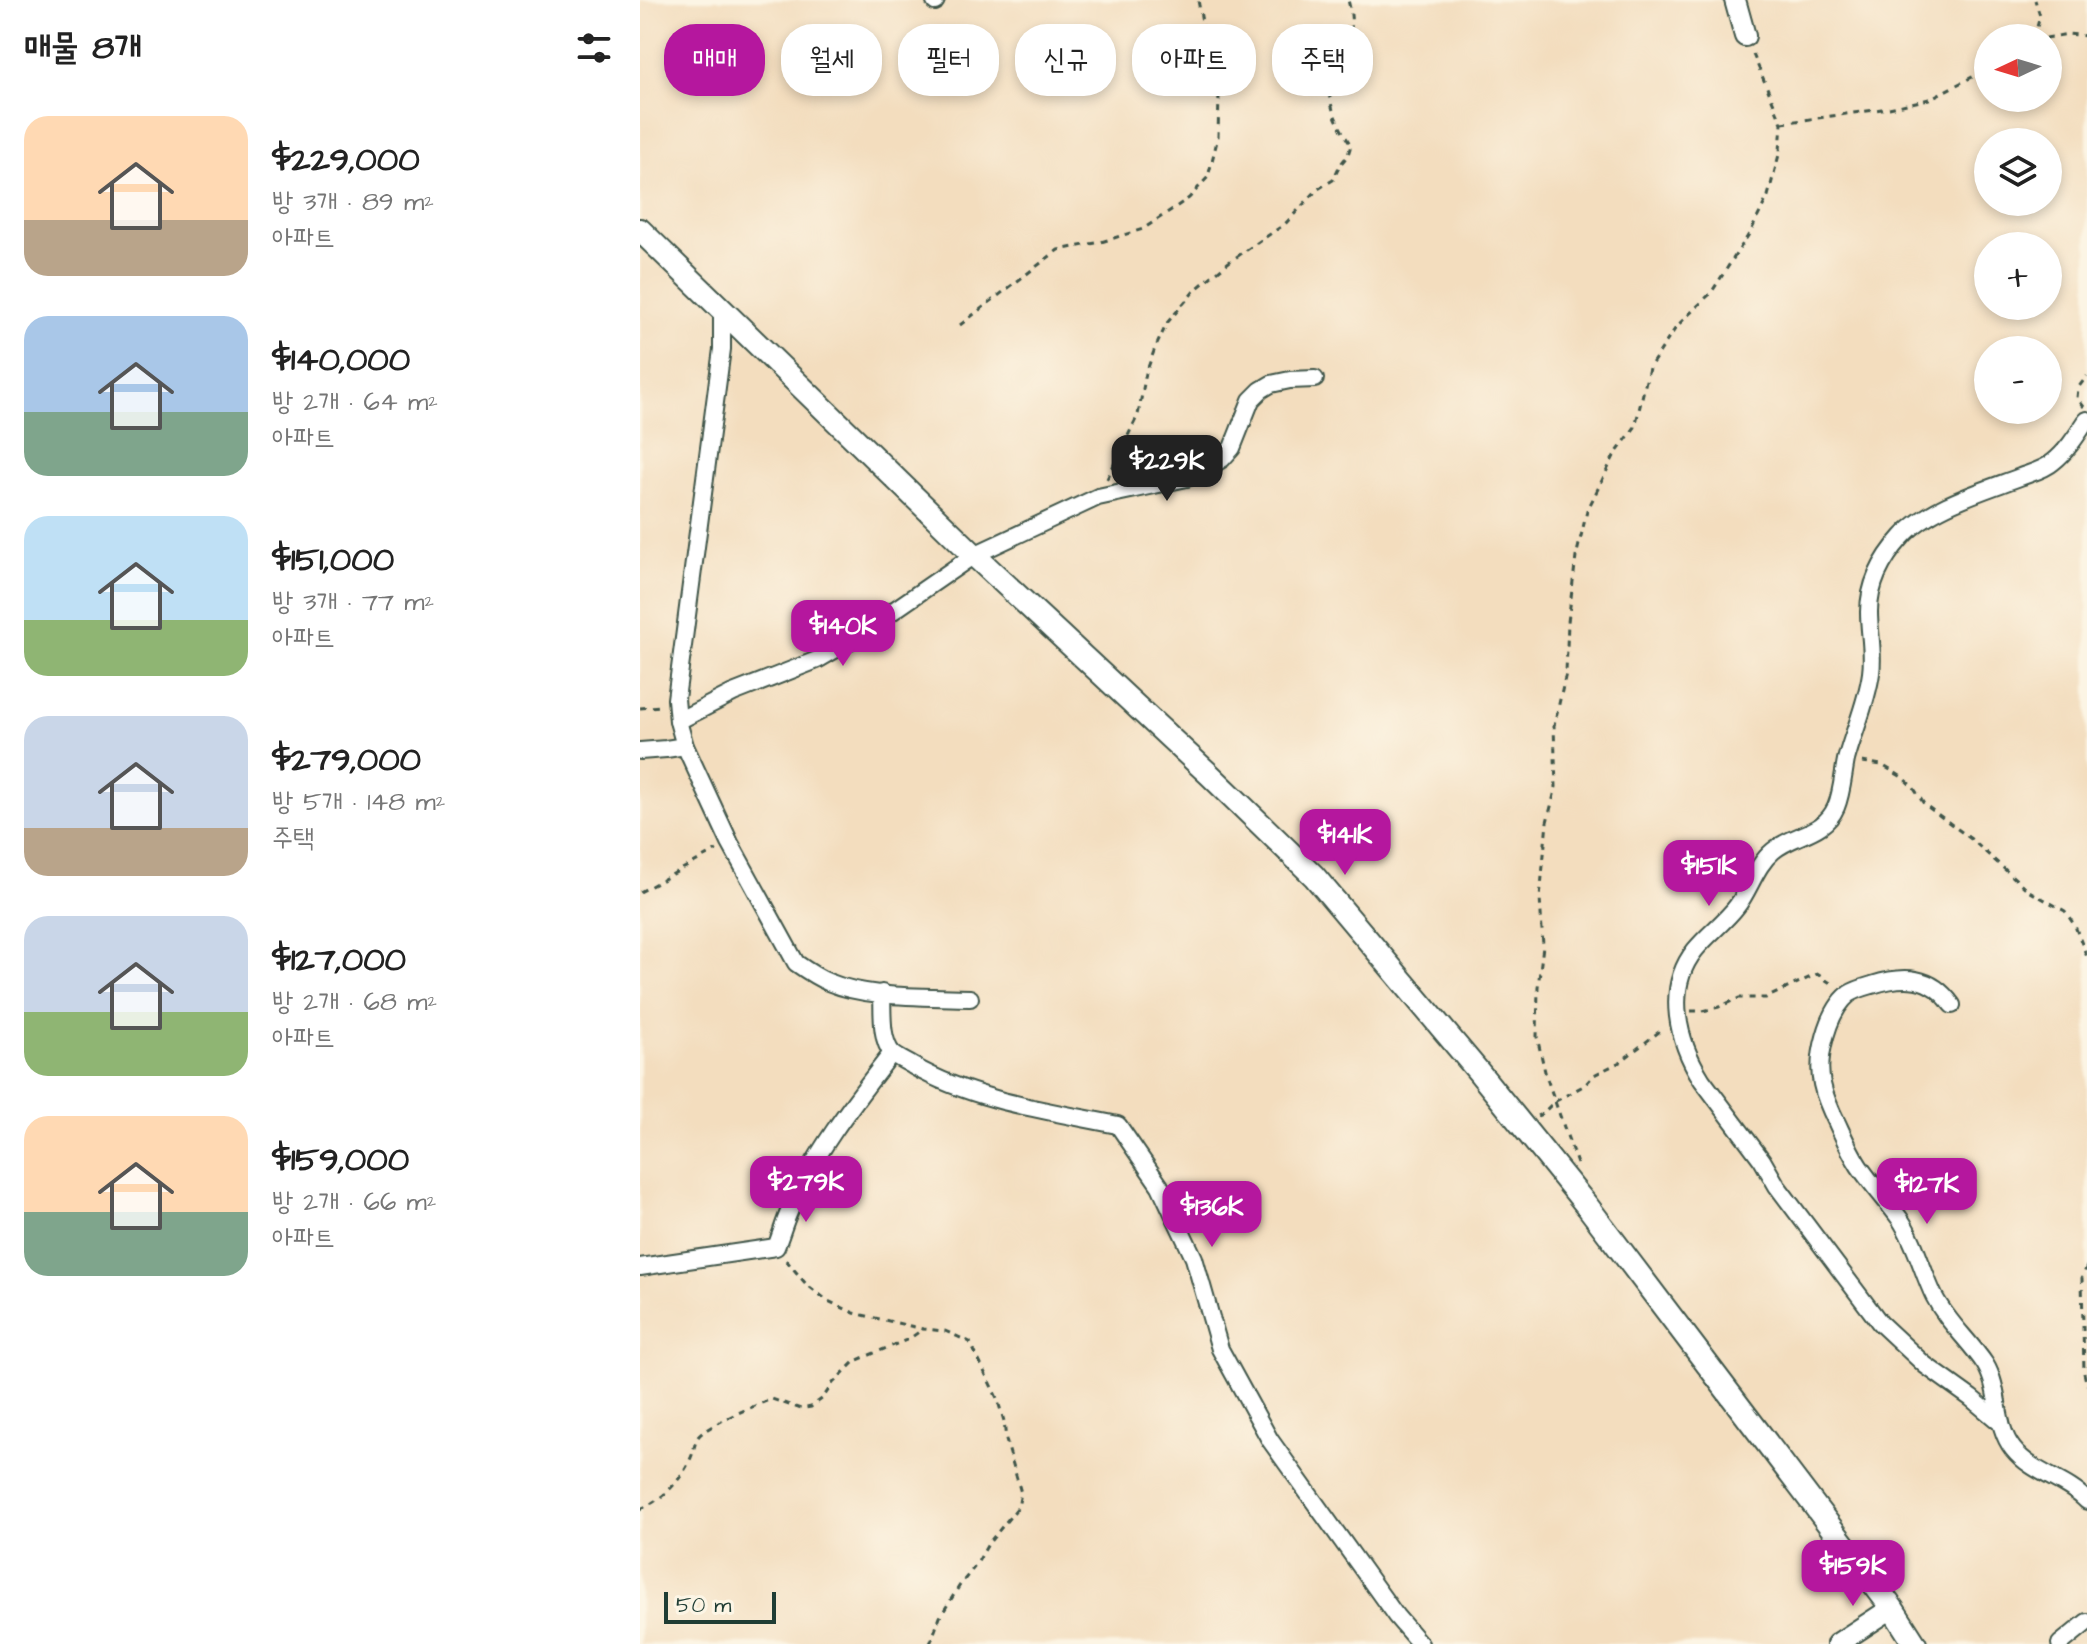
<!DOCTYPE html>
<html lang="ko">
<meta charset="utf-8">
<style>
:root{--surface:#fff;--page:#f6f6f6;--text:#222;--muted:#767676;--accent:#b5179e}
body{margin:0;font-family:"Architects Daughter","Poor Story",sans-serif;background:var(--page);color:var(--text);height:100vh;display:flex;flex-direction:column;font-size:30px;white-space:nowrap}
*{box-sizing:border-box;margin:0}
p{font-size:26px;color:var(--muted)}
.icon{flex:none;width:44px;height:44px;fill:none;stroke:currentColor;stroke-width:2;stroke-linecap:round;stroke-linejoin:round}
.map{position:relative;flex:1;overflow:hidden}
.sheet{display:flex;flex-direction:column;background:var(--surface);width:640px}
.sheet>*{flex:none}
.banner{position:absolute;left:24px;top:24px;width:760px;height:72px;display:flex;gap:16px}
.needle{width:52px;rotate:266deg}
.controls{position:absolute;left:1334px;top:24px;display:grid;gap:16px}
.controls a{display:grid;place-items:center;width:88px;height:88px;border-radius:50%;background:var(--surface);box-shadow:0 4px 12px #0003;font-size:40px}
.scale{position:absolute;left:24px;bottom:20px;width:112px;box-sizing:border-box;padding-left:8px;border:4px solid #1f3d34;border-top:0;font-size:22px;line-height:28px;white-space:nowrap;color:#1f3d34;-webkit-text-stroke:6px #fcf5e5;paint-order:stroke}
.price{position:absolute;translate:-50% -68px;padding:0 18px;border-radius:16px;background:var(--accent);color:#fff;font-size:26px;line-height:52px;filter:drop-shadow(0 2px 4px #0008)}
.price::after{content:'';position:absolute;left:50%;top:48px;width:24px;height:18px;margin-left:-12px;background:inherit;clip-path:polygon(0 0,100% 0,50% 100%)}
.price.active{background:#222;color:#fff}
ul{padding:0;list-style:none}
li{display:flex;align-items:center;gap:24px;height:200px;padding:0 24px}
li span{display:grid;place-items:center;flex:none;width:224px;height:160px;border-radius:24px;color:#555}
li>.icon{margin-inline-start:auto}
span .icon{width:96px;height:96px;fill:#fffc;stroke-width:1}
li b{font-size:34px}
h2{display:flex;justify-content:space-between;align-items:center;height:96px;padding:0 24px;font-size:34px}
.tag{padding:0 28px;border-radius:32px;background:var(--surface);box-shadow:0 4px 12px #0003;font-size:28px;line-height:72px}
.tag.active{background:var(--accent);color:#fff}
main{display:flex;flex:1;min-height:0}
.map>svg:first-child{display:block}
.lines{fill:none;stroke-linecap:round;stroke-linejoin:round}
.minor-casing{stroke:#3f5549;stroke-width:20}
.tertiary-casing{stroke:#3f5549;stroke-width:24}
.secondary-casing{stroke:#3f5549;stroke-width:26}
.path{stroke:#3f5549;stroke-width:3;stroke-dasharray:6 6;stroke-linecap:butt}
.minor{stroke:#fff;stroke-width:16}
.tertiary{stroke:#fff;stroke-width:20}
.secondary{stroke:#fff;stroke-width:22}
</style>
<main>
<section class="sheet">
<h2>매물 8개<svg class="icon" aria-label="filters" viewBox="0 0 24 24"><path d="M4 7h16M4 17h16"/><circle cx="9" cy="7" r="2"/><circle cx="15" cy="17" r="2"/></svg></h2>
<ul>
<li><span style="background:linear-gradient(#ffd9b3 65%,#b9a48a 0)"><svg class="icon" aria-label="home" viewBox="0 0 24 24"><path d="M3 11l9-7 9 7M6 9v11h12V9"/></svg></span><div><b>$229,000</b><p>방 3개 · 89 m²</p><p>아파트</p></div></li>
<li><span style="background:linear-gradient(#a9c7e8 60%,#7fa58c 0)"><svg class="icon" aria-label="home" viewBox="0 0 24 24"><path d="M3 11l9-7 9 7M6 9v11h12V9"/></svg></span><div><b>$140,000</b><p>방 2개 · 64 m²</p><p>아파트</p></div></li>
<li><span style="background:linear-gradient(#bfe0f5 65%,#8fb573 0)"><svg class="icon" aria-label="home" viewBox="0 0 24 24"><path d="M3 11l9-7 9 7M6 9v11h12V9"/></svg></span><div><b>$151,000</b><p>방 3개 · 77 m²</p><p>아파트</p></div></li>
<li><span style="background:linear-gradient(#c9d6e8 70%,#b9a48a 0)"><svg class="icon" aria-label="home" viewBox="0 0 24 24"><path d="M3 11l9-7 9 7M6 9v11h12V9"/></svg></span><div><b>$279,000</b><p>방 5개 · 148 m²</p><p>주택</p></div></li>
<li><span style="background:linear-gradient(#c9d6e8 60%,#8fb573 0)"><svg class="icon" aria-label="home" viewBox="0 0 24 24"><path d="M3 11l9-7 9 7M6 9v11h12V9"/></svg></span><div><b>$127,000</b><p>방 2개 · 68 m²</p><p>아파트</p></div></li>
<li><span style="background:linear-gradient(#ffd9b3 60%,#7fa58c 0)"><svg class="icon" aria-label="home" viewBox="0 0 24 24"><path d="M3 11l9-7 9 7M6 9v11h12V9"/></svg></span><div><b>$159,000</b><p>방 2개 · 66 m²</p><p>아파트</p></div></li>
</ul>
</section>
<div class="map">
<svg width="1447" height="1644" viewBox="0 0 1447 1644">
<rect width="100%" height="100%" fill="#fcf5e5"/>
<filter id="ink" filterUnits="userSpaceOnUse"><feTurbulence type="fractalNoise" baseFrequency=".0125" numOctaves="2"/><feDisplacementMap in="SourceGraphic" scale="16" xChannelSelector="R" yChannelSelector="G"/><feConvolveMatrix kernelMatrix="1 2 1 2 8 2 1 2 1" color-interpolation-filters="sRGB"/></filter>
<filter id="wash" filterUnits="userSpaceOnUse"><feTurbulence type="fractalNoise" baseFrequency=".006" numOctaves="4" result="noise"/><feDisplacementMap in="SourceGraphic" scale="32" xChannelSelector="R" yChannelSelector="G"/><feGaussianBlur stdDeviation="1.8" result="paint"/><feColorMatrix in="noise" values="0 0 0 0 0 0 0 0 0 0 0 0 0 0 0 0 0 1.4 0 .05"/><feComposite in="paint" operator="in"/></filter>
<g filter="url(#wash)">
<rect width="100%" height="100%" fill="#f3ddbe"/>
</g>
<g filter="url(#ink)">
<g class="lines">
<g class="minor-casing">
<g id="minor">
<path d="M295,2L296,0"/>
<path d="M82,309V349L36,699L38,721L45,746L90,843L156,963C166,970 176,977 188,982C229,999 286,996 330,998"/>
<path d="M38,721L93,693L177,660L208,642L334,555L458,497L547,478L564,470L582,459L592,448L611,400L621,390L631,384L650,380L675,379"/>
<path d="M0,751L26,749L45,746"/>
<path d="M242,993C243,1011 240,1038 252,1053C257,1058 267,1062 273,1066C334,1101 409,1111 478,1125L520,1186L554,1258L580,1349L630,1440L756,1616L780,1644"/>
<path d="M1312,1005C1291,975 1264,975 1232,985C1225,987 1215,990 1209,994C1188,1011 1176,1058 1182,1084C1185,1098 1191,1111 1197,1123C1204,1138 1210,1152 1219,1166C1232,1185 1247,1201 1260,1219C1276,1243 1282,1271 1294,1296C1307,1322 1329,1340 1345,1364C1361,1390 1354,1425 1373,1449C1393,1474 1426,1479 1447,1501"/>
<path d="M0,1267L136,1247C141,1235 144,1223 149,1212C173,1154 214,1102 252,1053"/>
<path d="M1361,1423L1331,1398L1285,1365L1240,1323L1137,1186L1122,1160L1062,1080C1038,1042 1024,989 1055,950C1068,934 1085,922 1097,906C1110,889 1116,865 1133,851C1154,833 1184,835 1196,807C1202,793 1203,775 1206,760C1214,730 1227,703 1231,673C1234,652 1229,633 1229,612C1229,583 1243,558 1262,537C1288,507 1343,491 1380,477C1390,473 1404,470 1413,462C1427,451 1437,435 1447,420"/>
<path d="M1420,1644L1447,1622"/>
</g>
</g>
<g class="tertiary-casing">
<g id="tertiary">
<path d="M1095,0L1105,36"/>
<path d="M1197,1644L1252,1608"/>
</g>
</g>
<g class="secondary-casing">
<path id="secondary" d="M0,230L334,555L570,775L674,876L838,1071L948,1207L1252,1608L1275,1644"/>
</g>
<g class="path">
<path d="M1394,38L1400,16L1395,0"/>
<path d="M1406,38L1428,34L1447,36"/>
<path d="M1142,123L1249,108L1289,99L1348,69"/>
<path d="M320,325L418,250L461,242L503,229L549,198L568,177L578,137L579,95L565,38L558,0"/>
<path d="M1444,407L1437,398L1438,388L1447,376"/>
<path d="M467,479L498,415L506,373L514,351L527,323L555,290L589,262L645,224L678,189L693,180L700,165L708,155L711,145C698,126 685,100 690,75C691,70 696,64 698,59C711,36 715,26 708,0"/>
<path d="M0,708L20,706"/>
<path d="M1222,762L1242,765L1262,777L1273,787L1284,804L1331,839L1389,891L1425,911L1435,926L1447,957"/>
<path d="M0,892L77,850"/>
<path d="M1051,1011H1063L1079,1007L1099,998H1126L1177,974L1195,986"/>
<path d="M897,1116L902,1114L914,1102L945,1085L954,1075L980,1062L1024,1028"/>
<path d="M937,1164L906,1076L897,1037L898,987L903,946L900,898L907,822L916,787L914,726L926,673L928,622L936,557L947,511L974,456L995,427L1009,368L1037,326L1071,293L1111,231L1128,196L1140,151L1142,123L1112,52"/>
<path d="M146,1260L166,1284L188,1301L214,1313L283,1329L305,1331L330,1342L357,1398L364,1421L366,1440L381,1493L378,1507L348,1544L336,1565L320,1585L300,1617L290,1644"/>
<path d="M1447,1266L1442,1278L1444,1373L1447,1385"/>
<path d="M0,1509C23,1500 43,1479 52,1455C54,1449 55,1442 58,1437C67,1425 116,1405 132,1399L161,1409L171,1407L183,1398L193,1383L215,1361L269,1339L283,1329"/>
</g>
<use href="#minor" class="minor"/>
<use href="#tertiary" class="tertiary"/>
<use href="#secondary" class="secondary"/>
</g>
</g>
</svg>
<div class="controls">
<a><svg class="needle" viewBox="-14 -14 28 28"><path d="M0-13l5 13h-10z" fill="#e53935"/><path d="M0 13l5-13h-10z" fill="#767676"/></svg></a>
<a><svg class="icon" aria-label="layers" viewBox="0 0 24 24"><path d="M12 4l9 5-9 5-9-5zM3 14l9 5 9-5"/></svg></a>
<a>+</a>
<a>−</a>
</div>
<div class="scale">50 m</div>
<b class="price active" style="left:527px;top:503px">$229K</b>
<b class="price" style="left:203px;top:668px">$140K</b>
<b class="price" style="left:705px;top:877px">$141K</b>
<b class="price" style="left:1069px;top:908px">$151K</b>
<b class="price" style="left:166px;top:1224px">$279K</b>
<b class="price" style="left:1287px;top:1226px">$127K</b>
<b class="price" style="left:572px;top:1249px">$136K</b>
<b class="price" style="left:1213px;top:1608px">$159K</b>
<div class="banner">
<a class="tag active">매매</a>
<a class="tag">월세</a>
<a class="tag">필터</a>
<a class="tag">신규</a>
<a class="tag">아파트</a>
<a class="tag">주택</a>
</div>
</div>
</main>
